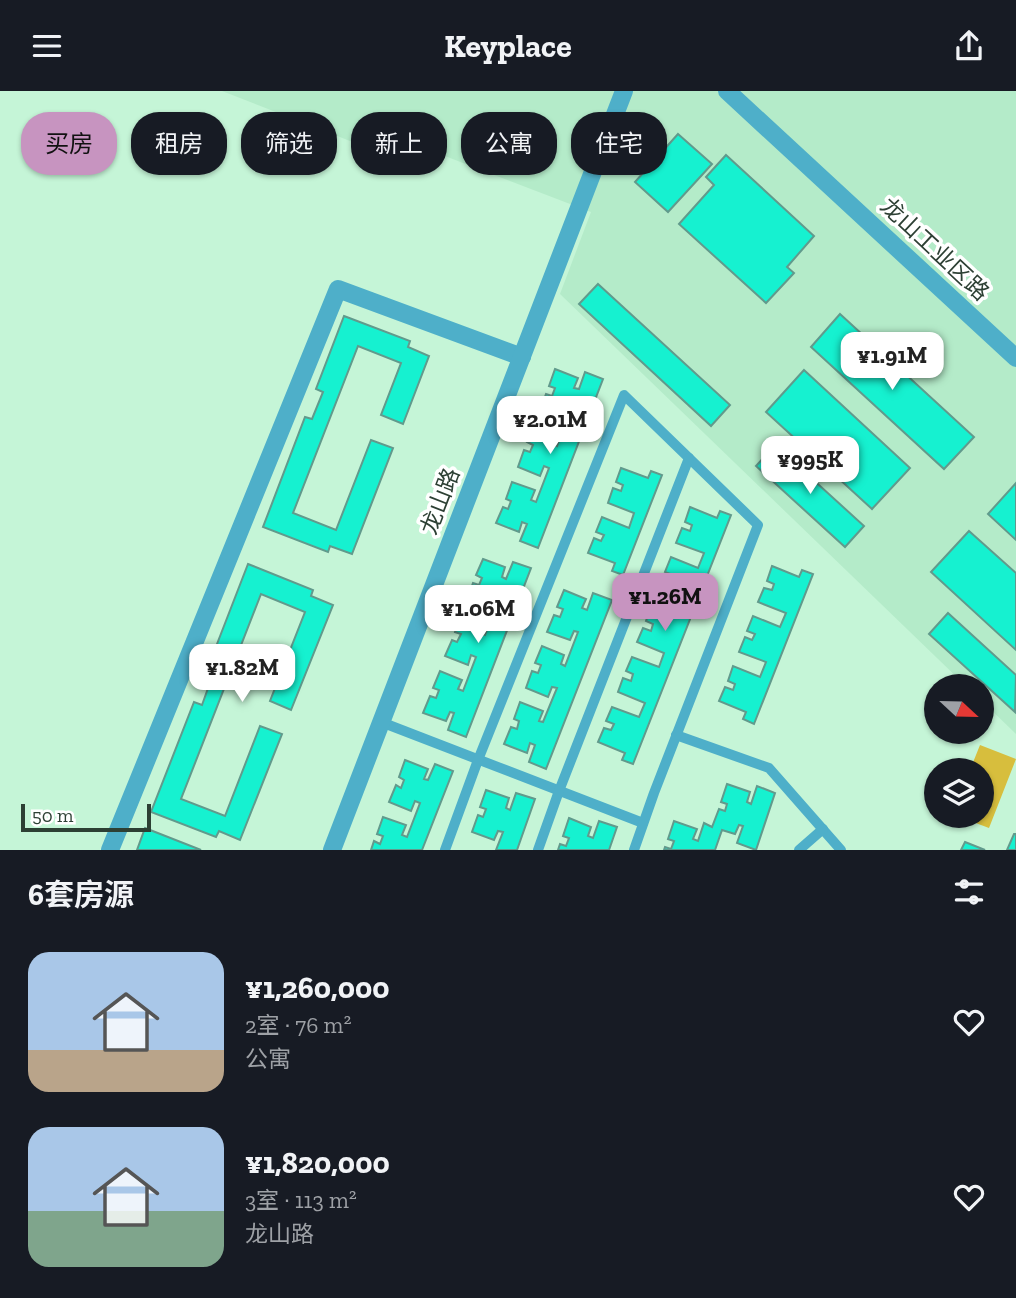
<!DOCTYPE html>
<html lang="zh">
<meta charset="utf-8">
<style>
:root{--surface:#171b24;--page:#242831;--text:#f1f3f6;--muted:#9ea1a6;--accent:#c794c0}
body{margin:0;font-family:"Zilla Slab","Noto Sans SC",serif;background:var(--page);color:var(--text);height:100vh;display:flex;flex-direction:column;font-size:26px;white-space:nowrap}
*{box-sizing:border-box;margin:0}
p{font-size:23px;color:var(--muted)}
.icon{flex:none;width:38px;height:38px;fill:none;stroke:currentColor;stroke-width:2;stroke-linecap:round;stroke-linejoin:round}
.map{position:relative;height:759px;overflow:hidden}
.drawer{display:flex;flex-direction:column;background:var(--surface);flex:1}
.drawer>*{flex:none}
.guide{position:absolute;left:21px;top:21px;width:975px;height:63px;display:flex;gap:14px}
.needle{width:46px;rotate:112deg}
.fabs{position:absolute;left:924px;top:583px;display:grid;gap:14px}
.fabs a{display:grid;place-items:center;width:70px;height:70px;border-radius:50%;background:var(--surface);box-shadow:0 2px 5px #0004;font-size:35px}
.scale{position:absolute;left:21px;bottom:18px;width:130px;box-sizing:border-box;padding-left:7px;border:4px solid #2d4034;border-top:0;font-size:19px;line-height:24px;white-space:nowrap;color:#2d4034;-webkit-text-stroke:5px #fff;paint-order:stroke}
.price{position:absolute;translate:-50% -60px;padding:0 16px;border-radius:14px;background:#fff;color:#222;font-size:23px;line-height:46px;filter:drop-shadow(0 2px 4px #0008)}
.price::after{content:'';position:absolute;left:50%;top:42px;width:21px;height:16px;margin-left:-10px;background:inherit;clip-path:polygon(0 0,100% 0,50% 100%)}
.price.current{background:var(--accent);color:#111}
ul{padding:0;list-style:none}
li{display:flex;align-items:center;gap:21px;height:175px;padding:0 28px}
li span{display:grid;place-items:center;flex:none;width:196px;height:140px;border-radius:21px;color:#555}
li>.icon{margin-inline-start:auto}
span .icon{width:84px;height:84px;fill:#fffc;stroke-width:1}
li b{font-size:30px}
h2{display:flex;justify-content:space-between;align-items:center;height:84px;padding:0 28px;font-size:30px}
.tag{padding:0 24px;border-radius:28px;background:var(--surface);box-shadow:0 2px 5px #0004;font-size:24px;line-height:63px}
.tag.current{background:var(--accent);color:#111}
header{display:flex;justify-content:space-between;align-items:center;height:91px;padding:0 28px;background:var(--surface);font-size:32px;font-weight:800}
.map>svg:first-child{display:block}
.built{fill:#b4ebc9}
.green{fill:#d7be3d}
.building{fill:#16f1d0;stroke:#619a8c;stroke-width:2}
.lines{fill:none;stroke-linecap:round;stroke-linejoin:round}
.service{stroke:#4eafc9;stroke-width:10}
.minor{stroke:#4eafc9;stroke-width:18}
.labels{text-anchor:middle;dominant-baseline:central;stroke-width:7;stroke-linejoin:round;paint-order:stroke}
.street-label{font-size:23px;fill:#2d4034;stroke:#fff}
</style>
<header><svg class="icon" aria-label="menu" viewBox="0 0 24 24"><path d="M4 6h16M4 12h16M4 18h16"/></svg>Keyplace<svg class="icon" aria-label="share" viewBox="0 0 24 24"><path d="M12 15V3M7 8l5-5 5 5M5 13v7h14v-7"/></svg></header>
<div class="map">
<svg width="1016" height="759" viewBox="0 0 1016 759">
<rect width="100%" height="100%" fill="#c5f5d7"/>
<path class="built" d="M222,0H1016V643L982,610V595H966L560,203L591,121L424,57L391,66Z"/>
<path class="green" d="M980,654L1016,668L989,737L957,725L982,724V679H970Z"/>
<g class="building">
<path d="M678,43L712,73L668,121L635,91Z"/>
<path d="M726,64L814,145L787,176L794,182L766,212L679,133L714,94L706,86Z"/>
<path d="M598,193L730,314L711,335L579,213Z"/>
<path d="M840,223L974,346L944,378L811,256Z"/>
<path d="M344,225L410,250L408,256L429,265L403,333L381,324L401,272L358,255L293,422L336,439L371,349L393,357L352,463L330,455L328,461L263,436L305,326L312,328L323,301L316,298Z"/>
<path d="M555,278L578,287L574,297L579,298L585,281L603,288L538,457L520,450L527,433L522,431L519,441L496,432L503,416L508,418L511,410L506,408L512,391L535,399L531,409L536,411L549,377L544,375L540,385L518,376L524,359L530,361L533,354L527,351L534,335L556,343L553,353L557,355L570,321L566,319L562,329L540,320L546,303L552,305L555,297L549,295Z"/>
<path d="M804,279L910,377L872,418L766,321Z"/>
<path d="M775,354L864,435L845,456L756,375Z"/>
<path d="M621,377L648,387L651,380L662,384L623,484L612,480L615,472L588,462L594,447L601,450L604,444L596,441L602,426L629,437L634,422L608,412L613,397L621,400L623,394L616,391Z"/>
<path d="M1016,392V449L988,423Z"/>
<path d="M690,416L717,427L720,420L731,424L633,673L622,669L625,662L598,651L604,637L611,639L614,633L606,630L612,616L639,626L645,612L618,601L623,587L631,590L633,583L626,580L632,566L659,576L664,562L637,551L643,537L651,540L653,533L646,530L651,516L678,527L684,512L657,502L663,487L670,490L673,484L665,481L671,466L698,477L704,462L676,452L682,437L690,440L692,434L685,431Z"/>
<path d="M969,440L1016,482V559L931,481Z"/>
<path d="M483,468L505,476L502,486L506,488L513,471L531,477L466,646L448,639L454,622L450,621L446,630L423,622L430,605L436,607L439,599L433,597L440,580L462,589L458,598L463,600L476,566L471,564L468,574L445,565L452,549L457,551L461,543L455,541L461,524L484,532L480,542L485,544L498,510L493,508L489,518L467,509L473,492L479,494L482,487L476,484Z"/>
<path d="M248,473L313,499L311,505L333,514L291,619L270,610L305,521L261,503L181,708L225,725L260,635L282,643L240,749L219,740L216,746L151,721L194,611L202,614L212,586L205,584Z"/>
<path d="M772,475L799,486L802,479L813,483L754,633L743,628L746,621L719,610L725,596L733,599L735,593L728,590L733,575L760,586L766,571L739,561L745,546L752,549L755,543L747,540L753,525L780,536L786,522L758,511L764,497L772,499L774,493L767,490Z"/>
<path d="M564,499L586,508L582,517L587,519L593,502L612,509L546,678L529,671L535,654L530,652L527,662L504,653L511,636L517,638L519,630L514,628L520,611L543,620L539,630L543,631L557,597L552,596L548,606L526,597L532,580L538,582L541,574L535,572L542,555L564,564L561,573L565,575L578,541L574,540L570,549L547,541L554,524L560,526L563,518L557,516Z"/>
<path d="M948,522L1016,584L1015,621L929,543Z"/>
<path d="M405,669L428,678L424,688L428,689L435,673L453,680L422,759H371L374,750L380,753L383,745L377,743L383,726L406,734L402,744L407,746L420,712L415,710L411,720L389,711L396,694L401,697L404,689L399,686Z"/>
<path d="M727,693L750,701L747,711L751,713L757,695L775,702L756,759L737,752L743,735L739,734L735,743L722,739L715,759H664L665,756L671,758L674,750L668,748L674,730L697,738L693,748L698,750L704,732L712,736L719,718L725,720L727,713L721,711Z"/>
<path d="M486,699L509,707L506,717L510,719L516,702L535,708L517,759H496L503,741L498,740L494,749L472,741L478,724L483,726L486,718L480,716Z"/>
<path d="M569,727L591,736L588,745L593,747L599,730L617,736L609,759H558L560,753L566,755L569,747L563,745Z"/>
<path d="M145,737L201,759H137Z"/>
<path d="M1014,743H1016V759H1007Z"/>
<path d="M965,751L985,759H961Z"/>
</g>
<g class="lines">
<g class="service">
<path d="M381,631L643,732"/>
<path d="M676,644L769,677L841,759"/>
<path d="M445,759L478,669L624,304L758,434L654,702L634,759"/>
<path d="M538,759L559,700L689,367"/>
<path d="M799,759L823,738"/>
</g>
<g class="minor">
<path d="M727,0L1016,267"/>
<path d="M110,759L338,198L522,266"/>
<path d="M332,759L624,0"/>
</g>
</g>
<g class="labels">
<g class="street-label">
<text transform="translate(935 158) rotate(43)">龙山工业区路</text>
<text transform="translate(440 410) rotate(-69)">龙山路</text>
</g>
</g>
</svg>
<div class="fabs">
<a><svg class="needle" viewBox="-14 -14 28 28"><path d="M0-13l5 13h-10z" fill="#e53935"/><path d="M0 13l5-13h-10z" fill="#9ea1a6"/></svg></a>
<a><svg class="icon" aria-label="layers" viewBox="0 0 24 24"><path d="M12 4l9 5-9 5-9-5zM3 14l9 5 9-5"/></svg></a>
</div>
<div class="scale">50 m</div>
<b class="price" style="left:892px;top:301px">¥1.91M</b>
<b class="price" style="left:550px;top:365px">¥2.01M</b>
<b class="price" style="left:810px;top:405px">¥995K</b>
<b class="price current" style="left:665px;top:542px">¥1.26M</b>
<b class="price" style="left:478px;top:554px">¥1.06M</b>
<b class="price" style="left:242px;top:613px">¥1.82M</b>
<div class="guide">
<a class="tag current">买房</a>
<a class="tag">租房</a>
<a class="tag">筛选</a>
<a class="tag">新上</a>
<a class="tag">公寓</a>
<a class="tag">住宅</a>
</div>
</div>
<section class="drawer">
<h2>6套房源<svg class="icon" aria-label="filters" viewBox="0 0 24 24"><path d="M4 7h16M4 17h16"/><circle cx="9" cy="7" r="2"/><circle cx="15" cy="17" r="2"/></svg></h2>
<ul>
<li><span style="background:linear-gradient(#a9c7e8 70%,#b9a48a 0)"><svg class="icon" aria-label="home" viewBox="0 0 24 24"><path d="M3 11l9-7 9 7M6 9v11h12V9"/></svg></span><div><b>¥1,260,000</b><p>2室 · 76 m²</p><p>公寓</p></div><svg class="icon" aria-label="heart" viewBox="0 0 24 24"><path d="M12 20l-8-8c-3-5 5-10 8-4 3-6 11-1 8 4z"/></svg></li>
<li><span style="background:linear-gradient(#a9c7e8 60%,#7fa58c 0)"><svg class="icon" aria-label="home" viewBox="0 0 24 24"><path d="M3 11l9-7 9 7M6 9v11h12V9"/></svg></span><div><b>¥1,820,000</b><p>3室 · 113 m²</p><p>龙山路</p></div><svg class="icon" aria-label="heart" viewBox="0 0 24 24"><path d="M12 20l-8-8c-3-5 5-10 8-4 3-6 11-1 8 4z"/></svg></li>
</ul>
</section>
